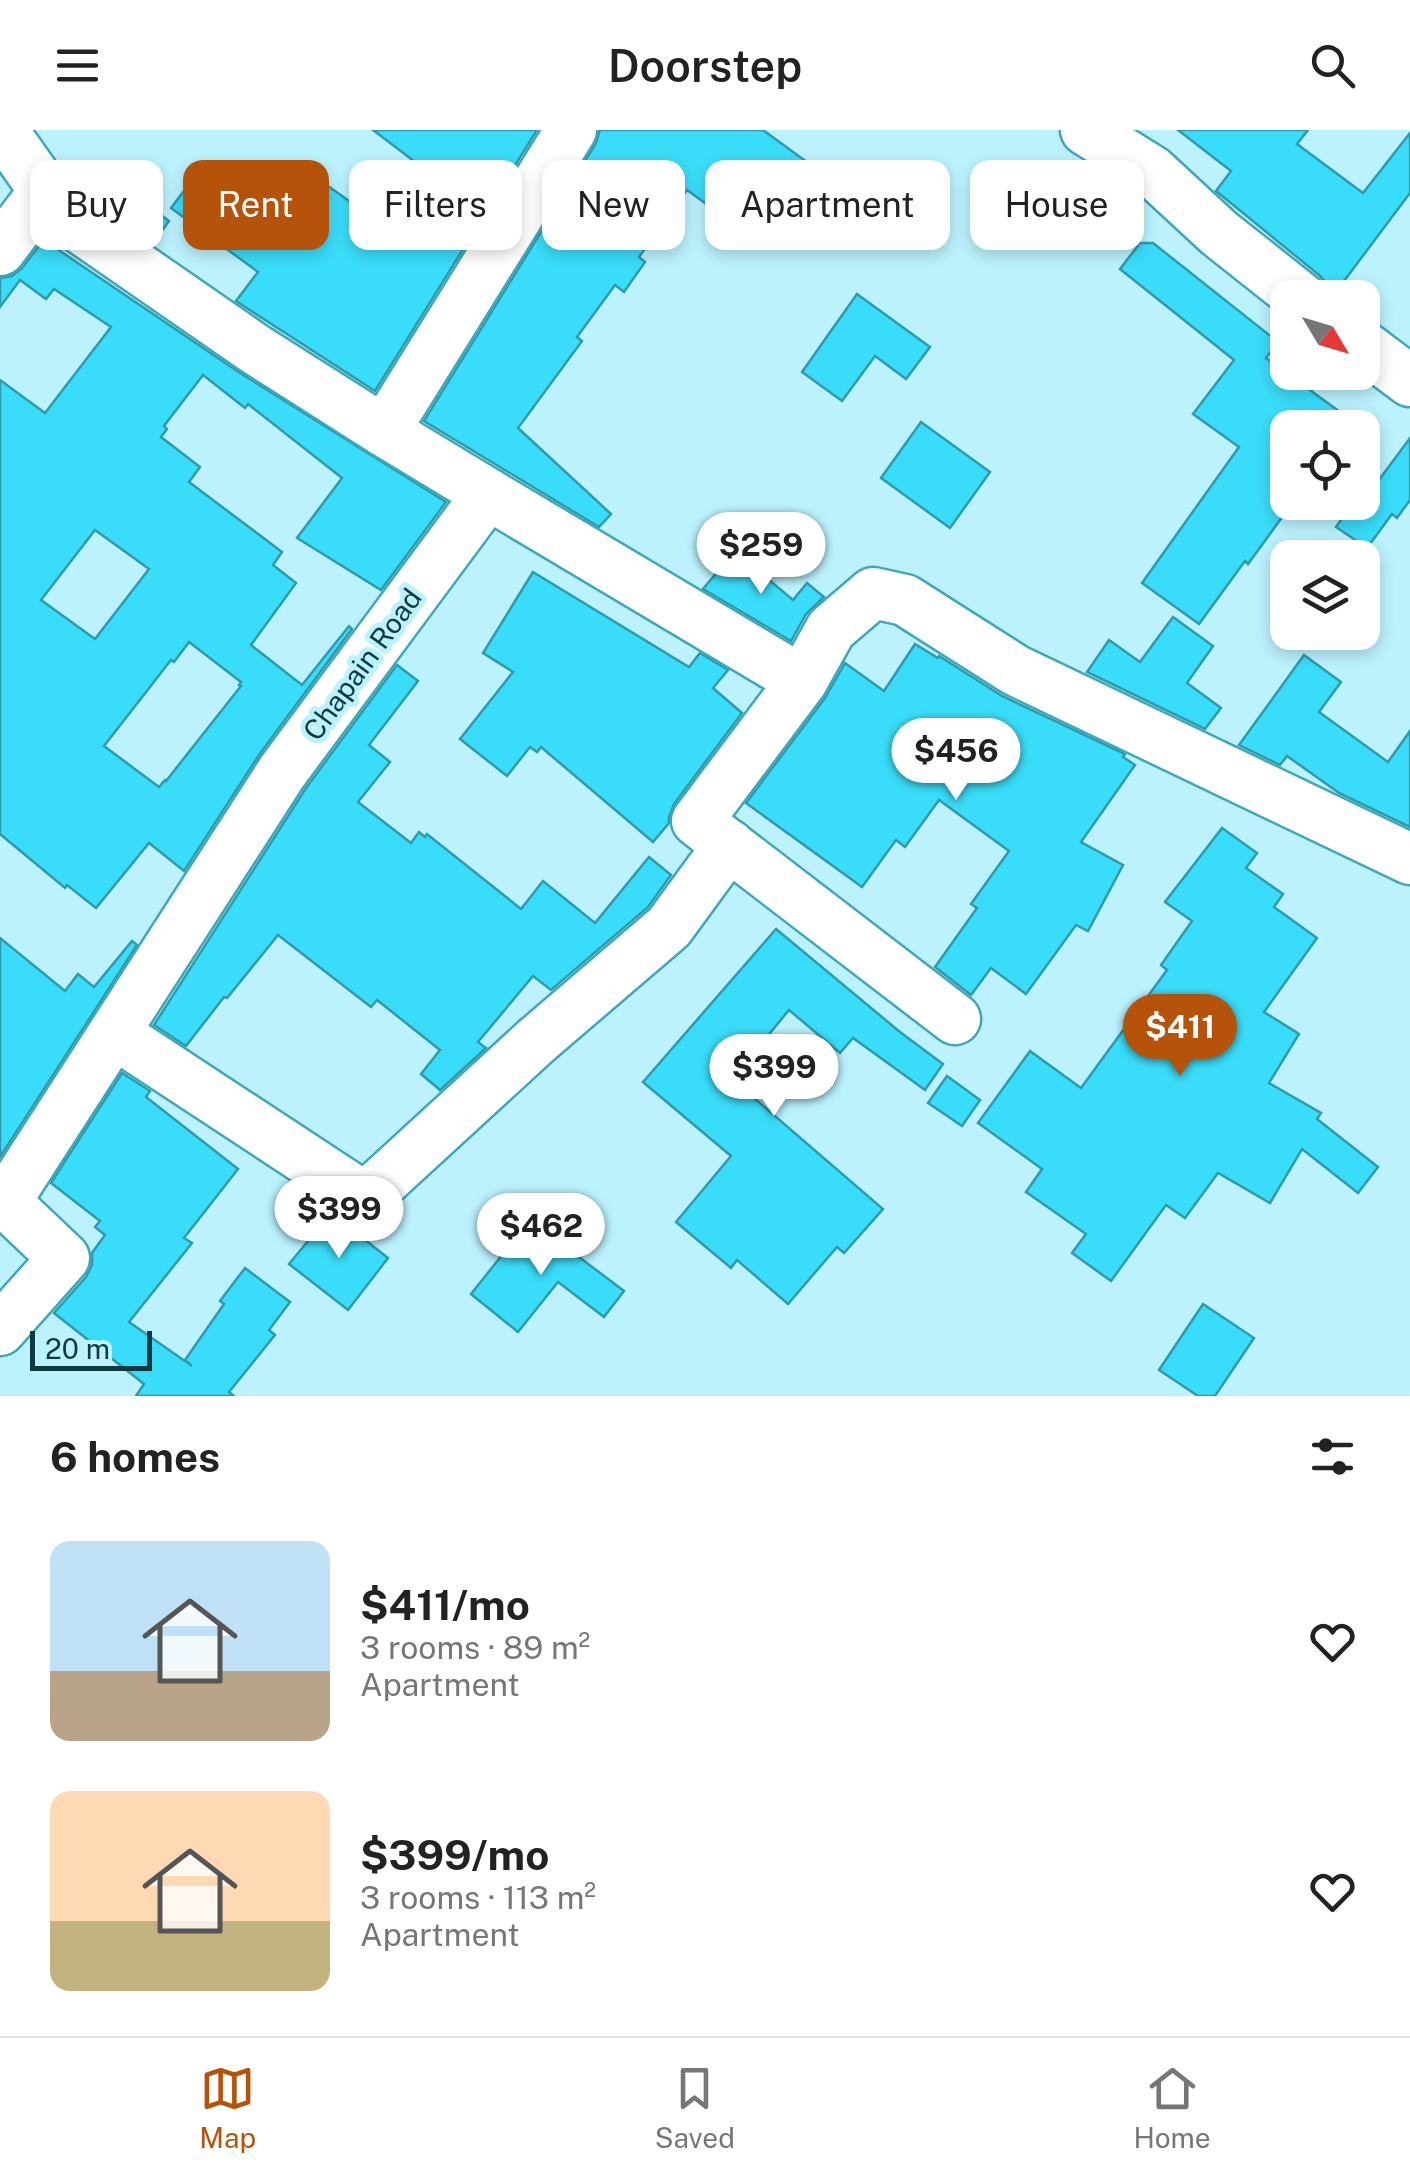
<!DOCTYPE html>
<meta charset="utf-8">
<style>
:root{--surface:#fff;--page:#f2f2f2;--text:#222;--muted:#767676;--line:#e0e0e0;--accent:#b45309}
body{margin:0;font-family:"Public Sans",sans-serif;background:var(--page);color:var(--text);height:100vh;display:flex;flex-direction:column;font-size:38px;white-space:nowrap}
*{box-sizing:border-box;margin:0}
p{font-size:32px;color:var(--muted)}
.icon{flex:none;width:55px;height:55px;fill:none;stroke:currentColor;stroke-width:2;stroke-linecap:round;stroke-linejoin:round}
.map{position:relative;height:1266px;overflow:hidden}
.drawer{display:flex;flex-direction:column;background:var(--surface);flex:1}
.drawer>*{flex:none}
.hud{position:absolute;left:30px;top:30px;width:1350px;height:90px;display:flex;gap:20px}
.needle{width:65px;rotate:128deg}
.tools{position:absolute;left:1270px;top:150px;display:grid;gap:20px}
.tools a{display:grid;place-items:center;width:110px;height:110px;border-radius:20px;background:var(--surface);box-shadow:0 5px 15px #0003;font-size:50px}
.scale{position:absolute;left:30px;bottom:25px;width:122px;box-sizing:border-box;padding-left:10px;border:5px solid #0d3941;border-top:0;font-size:28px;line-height:35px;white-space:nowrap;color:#0d3941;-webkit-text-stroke:8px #bbf2fe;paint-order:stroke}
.price{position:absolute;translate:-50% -85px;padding:0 22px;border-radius:35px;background:#fff;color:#222;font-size:32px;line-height:65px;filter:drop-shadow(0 2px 5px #0008)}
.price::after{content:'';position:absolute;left:50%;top:60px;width:30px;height:22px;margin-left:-15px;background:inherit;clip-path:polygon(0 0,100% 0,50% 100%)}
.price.current{background:var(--accent);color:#fff}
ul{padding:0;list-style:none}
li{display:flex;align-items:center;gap:30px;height:250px;padding:0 50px}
li span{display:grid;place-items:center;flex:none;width:280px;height:200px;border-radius:20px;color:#555}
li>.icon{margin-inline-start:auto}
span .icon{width:120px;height:120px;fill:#fffc;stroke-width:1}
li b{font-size:42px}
h2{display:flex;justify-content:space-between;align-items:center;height:120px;padding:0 50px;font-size:42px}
.tag{padding:0 35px;border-radius:20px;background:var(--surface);box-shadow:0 5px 15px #0003;font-size:35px;line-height:90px}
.tag.current{background:var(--accent);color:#fff}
header{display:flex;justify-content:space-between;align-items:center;height:130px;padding:0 50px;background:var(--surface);font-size:45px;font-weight:600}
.menu{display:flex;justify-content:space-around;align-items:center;height:140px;border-top:2px solid var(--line);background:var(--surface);font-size:28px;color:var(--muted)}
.menu a{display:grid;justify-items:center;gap:5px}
.menu .current{color:var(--accent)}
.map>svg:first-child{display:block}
.building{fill:#3addf9;stroke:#2f9aac;stroke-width:2.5;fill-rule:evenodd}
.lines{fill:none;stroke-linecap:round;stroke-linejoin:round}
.street-casing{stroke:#40a7ba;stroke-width:55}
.street{stroke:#fff;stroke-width:50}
.labels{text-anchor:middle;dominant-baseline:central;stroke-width:10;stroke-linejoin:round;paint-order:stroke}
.street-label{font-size:28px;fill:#0d3941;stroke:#bbf2fe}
</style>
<header><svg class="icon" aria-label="menu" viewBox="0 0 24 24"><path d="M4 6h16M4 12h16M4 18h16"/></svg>Doorstep<svg class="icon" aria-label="search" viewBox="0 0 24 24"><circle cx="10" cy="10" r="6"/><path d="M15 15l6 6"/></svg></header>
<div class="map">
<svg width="1410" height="1266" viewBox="0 0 1410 1266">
<rect width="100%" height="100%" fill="#bbf2fe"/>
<g class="building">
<path d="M373,0H537L375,261L236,171L258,142L171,78L199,41L284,102L321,51L359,78L362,75L417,116L456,63Z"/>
<path d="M600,0H763L837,54L817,83L768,48L734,94L687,60L639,127L645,132L624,162L615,155L577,207L582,211L518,298L611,384L599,397L424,291L595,15Z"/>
<path d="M1178,0H1308L1297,14L1363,63L1410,3V63L1335,163L1319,145L1216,61L1231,41Z"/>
<path d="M140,69L169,91L153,113L123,92Z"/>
<path d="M44,110L240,243L446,372L381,460L297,408L342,348L248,274L245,278L203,245L164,296L167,299L161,307L200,337L189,352L282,422L273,435L296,453L251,515L302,555L349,496L352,499L259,625L184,741L149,713L96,778L67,755L65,758L0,704V250L45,283L111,197L54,159L46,169L20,150L0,177V148L12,146L22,138ZM95,400L149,439L95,509L41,470ZM189,512L241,552L239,555L241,556L166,651L165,650L159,657L104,616L171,530L174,532Z"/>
<path d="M1140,113H1153L1278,212L1266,228L1362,298H1288V379L1248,434L1245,431L1199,494L1142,453L1239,317L1193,284L1234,230L1120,139Z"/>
<path d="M857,164L930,217L906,249L875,226L842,271L802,242Z"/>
<path d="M921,292L990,342L950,398L881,348Z"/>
<path d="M1410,308V370L1397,388L1392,384L1367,418L1336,397L1354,372H1376L1367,366Z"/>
<path d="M735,421L793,470L807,453L824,467L806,484L791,511L703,459Z"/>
<path d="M533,442L689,537L700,523L728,540L713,558L742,583L674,674L669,687V693L653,712L541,617L537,622L530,617L507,646L460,609L513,542L483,523Z"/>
<path d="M1173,487L1213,516L1187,553L1221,578L1205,599L1087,542L1109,510L1140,532Z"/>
<path d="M915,514L938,528L939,526L1002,566L1125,624L1123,627L1135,635L1081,712L1123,735L1088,801L1076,795L1026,864L991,838L971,865L935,837L977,778L971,774L1009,721L939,670L905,717L896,710L862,757L746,673L825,568L845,533L884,561Z"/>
<path d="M1304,525L1341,552L1319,582L1388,632L1410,601V697L1339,663L1287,626L1280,635L1239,615Z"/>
<path d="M397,535L418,551L369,615L390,632L358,672L411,713L419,702L425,707L427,704L521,779L543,751L595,793L649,727L671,745L648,777L551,860L533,846L478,912L486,918L440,960L421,944L440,920L377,870L371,877L278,805L227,868L224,867L186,916L154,895L306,658Z"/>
<path d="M1222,698L1257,723L1246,738L1283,764L1274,777L1317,808L1264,882L1299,904L1269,953L1321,983L1317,989L1378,1037L1358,1063L1302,1019L1270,1073L1218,1043L1185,1088L1166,1075L1111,1151L1072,1123L1086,1104L1026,1062L1042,1039L978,993L1030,921L1081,958L1167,840L1161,835L1192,791L1165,772Z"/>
<path d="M776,799L900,902L943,934L925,960L853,908L840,923L789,880L732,949L883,1079L844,1123L837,1117L788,1174L737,1130L731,1138L676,1092L731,1026L643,952Z"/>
<path d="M0,808L65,861L78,844L94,857L132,811L137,815L0,1027Z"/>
<path d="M122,943L150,961L146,967L238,1039L184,1108L192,1113L129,1192L192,1236L185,1230L224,1174L220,1171L245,1138L290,1172L269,1200L275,1205L229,1262L234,1266H136L144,1254L54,1183L86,1147L92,1135V1123L105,1105L95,1097L100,1091L51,1053Z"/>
<path d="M947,946L980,970L962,996L928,973Z"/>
<path d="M331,1083L388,1128L348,1180L289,1134Z"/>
<path d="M530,1090L624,1161L604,1187L558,1152L518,1202L471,1164Z"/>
<path d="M1203,1174L1254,1208L1215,1266H1198L1159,1240Z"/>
</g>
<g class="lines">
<g class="street-casing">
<g id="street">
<path d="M1086,0L1152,41L1219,103L1301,168"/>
<path d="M0,120L45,61"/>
<path d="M1362,215L1410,251"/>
<path d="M384,301L571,0"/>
<path d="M488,364L802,551L697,691L955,889"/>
<path d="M802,551L831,499L873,463L905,470L1015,540L1410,729"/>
<path d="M114,903L365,1068L536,911L669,797L729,715"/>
<path d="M0,1200L64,1128L5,1072L282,642L488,364L384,301L255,219L76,95L45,61L2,0"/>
</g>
</g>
<use href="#street" class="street"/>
</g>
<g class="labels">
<g class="street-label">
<text transform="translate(362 534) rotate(-54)">Chapain Road</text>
</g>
</g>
</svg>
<div class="tools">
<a><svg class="needle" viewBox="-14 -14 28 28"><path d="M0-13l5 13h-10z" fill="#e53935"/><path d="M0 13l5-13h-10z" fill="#767676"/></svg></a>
<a><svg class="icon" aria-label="locate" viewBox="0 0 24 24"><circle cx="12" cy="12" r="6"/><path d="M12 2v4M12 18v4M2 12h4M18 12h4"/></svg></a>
<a><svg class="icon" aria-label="layers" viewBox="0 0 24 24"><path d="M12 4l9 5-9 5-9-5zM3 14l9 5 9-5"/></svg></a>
</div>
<div class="scale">20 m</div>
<b class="price" style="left:761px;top:467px">$259</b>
<b class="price" style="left:956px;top:673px">$456</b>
<b class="price current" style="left:1180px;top:949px">$411</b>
<b class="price" style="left:774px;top:989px">$399</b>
<b class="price" style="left:339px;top:1131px">$399</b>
<b class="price" style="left:541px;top:1148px">$462</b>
<div class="hud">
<a class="tag">Buy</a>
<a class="tag current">Rent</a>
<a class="tag">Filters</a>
<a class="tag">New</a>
<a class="tag">Apartment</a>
<a class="tag">House</a>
</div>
</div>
<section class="drawer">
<h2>6 homes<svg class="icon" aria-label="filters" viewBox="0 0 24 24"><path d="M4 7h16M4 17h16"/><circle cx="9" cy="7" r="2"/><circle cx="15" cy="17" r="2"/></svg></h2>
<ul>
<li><span style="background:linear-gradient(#bfe0f5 65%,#b9a48a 0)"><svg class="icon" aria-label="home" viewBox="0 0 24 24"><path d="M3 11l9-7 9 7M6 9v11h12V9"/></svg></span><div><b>$411/mo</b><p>3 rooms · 89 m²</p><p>Apartment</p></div><svg class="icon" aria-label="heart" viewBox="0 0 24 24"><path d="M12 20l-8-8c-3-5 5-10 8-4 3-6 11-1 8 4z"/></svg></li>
<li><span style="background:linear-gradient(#ffd9b3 65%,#c2b280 0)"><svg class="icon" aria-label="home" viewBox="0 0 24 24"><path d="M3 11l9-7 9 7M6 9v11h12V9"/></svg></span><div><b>$399/mo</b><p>3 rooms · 113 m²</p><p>Apartment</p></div><svg class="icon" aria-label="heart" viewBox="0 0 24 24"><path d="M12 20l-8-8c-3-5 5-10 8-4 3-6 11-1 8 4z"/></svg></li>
</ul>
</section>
<nav class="menu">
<a class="current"><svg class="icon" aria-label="map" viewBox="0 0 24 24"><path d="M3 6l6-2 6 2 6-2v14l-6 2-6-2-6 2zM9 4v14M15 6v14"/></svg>Map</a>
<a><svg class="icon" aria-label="saved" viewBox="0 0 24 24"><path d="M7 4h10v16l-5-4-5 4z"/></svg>Saved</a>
<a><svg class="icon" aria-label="home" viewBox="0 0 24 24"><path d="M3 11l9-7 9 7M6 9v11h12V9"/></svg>Home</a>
</nav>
